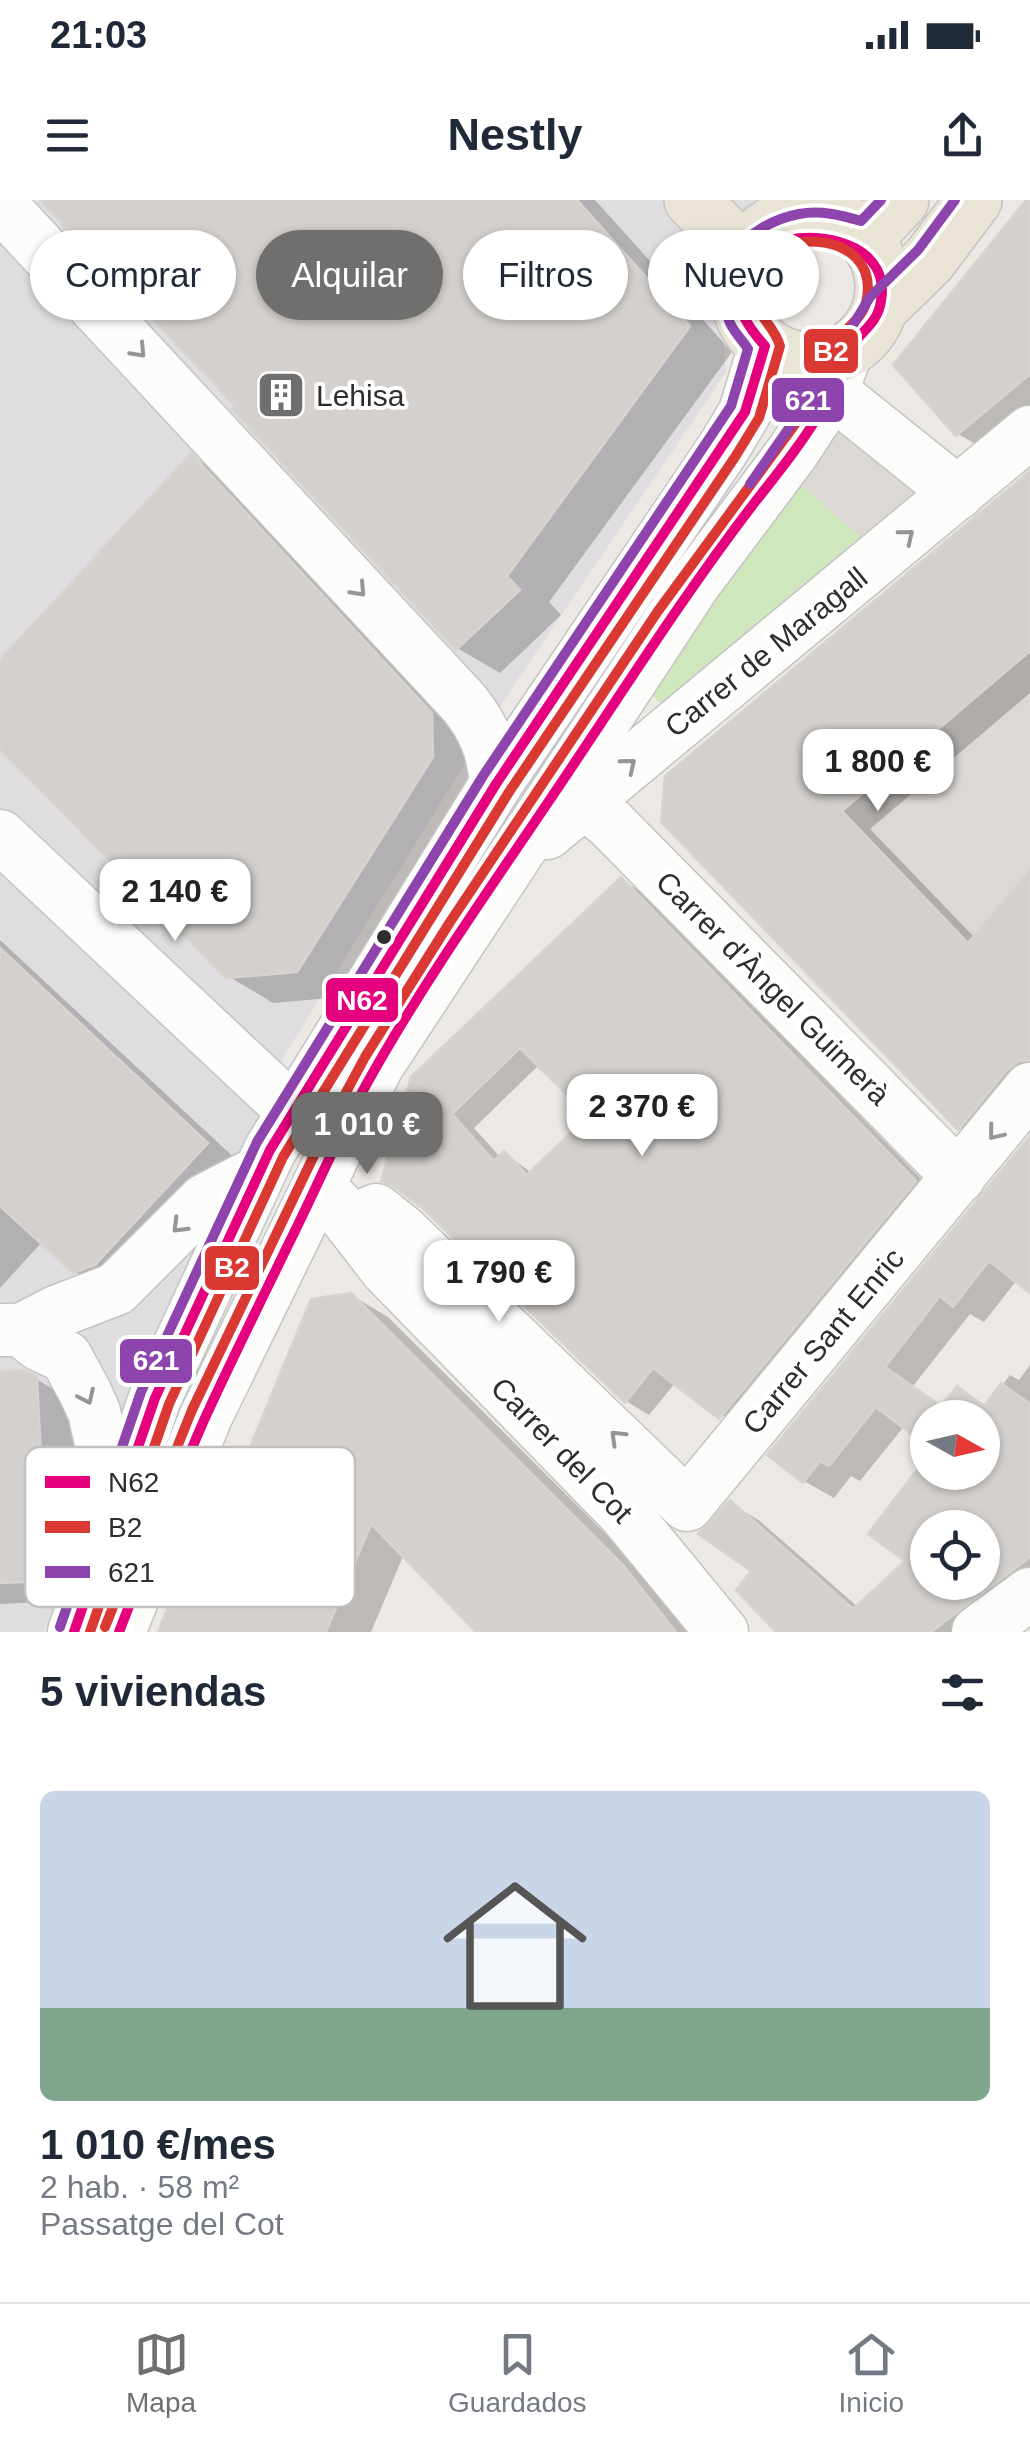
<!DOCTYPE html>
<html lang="es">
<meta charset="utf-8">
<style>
:root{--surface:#fff;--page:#f2f2f3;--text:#1f2937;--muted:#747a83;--line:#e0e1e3;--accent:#706f6e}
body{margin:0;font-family:Helvetica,sans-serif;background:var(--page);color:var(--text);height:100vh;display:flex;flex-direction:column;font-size:38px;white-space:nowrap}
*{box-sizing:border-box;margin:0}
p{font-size:32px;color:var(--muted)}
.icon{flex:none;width:55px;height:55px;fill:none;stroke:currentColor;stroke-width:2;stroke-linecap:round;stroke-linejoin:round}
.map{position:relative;height:1432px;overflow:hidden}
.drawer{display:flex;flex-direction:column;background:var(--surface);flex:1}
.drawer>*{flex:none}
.hud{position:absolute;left:30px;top:30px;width:970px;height:90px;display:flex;gap:20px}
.needle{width:65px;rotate:98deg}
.tools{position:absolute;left:910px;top:1200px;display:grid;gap:20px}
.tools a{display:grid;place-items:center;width:90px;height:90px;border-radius:50%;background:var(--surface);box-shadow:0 2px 8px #0004;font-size:50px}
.price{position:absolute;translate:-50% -85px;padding:0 22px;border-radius:20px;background:#fff;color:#222;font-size:32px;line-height:65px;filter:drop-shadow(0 2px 5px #0008)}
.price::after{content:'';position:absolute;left:50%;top:60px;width:30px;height:22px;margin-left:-15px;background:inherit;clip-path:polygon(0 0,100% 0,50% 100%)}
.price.current{background:var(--accent);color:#fff}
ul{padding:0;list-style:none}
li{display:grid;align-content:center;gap:20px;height:530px;padding:0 40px}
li+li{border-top:2px solid var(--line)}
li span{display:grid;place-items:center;height:310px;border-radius:15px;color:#555}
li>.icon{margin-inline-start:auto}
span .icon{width:180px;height:180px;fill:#fffc;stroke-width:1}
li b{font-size:42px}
h2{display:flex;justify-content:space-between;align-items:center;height:120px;padding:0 40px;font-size:42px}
.tag{padding:0 35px;border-radius:45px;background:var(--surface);box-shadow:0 2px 8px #0004;font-size:35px;line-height:90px}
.tag.current{background:var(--accent);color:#fff}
.status{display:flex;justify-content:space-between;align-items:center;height:70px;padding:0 50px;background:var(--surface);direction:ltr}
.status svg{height:28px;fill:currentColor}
header{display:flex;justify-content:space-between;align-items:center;height:130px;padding:0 40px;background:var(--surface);font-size:45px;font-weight:800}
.tab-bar{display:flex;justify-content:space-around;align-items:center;height:140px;border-top:2px solid var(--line);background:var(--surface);font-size:28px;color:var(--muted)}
.tab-bar a{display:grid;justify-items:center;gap:5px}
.tab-bar .current{color:var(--accent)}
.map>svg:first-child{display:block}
.industrial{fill:#dfdddf}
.green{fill:#cee7bc}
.plaza{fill:#dcd8d4}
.shadow{fill:#0003;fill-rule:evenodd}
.building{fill:#d3d0cd;stroke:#d7d4d0;stroke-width:2.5;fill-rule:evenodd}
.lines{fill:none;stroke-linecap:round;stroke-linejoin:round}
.minor-casing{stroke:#c5c4c5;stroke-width:55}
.major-casing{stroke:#c6c5c4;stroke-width:58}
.minor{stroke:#fcfcfb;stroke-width:52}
.major{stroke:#e9e4d6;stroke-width:55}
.bus-1-casing{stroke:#fff;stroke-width:18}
.bus-2-casing{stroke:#fff;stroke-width:18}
.bus-3-casing{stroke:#fff;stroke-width:18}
.bus-1{stroke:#e5007d;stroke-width:10}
.bus-2{stroke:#da3832;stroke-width:10}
.bus-3{stroke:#8e44ad;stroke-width:10}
.oneway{stroke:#959594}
.bus-dot{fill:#2e2e2e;stroke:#fff;stroke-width:4}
.labels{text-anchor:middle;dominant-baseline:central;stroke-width:8;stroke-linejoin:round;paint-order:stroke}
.poi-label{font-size:30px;fill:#2e2e2e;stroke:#fff;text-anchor:start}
.street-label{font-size:30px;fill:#2e2e2e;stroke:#fff}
.key{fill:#fff;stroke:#c0c0c0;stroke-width:2.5}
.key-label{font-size:28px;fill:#2e2e2e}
.line-badge{stroke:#fff;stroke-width:4}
.badge-label{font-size:28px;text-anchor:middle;font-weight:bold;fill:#fff}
</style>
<div class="status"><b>21:03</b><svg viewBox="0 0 49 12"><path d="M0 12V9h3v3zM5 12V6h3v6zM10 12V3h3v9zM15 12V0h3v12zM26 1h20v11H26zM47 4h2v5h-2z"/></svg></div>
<header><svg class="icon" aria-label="menu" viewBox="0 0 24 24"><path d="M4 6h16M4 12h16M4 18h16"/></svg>Nestly<svg class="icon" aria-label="share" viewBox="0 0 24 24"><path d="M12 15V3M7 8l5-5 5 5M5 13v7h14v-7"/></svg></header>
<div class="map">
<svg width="1030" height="1432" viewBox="0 0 1030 1432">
<rect width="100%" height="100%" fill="#ece8e4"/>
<path class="industrial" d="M778,0L747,9L716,47L711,92L722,125L726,172L506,497L283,858L278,884L238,954L138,1184L45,1432H0V1Z"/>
<path class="green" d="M798,282L868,344L672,504L660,503L653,496V484Z"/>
<g class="plaza">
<path d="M839,223L919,292L868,344L798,282Z"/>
<path d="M1030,451V669L986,721L1016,748L953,825L956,731L846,615L838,620L846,601L850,604L862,595Z"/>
</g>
<g class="shadow">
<path d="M44,0H595L732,152L549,402L561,415L500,473L457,448L238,206Z"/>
<path d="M1030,0V265L1023,271L958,234Z"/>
<path d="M191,256L235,282L476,541L477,583L342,797L273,803L228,776L0,546V463Z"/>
<path d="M1030,273V493L870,629L975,738L1030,673V895L989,945L959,928L664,621Z"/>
<path d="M621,680L644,693L937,995L744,1230L676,1182L649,1215L626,1201L423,1006L384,979ZM540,864L591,917L532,973L505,954L501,958L474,928Z"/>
<path d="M0,740L241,964L110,1092L74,1071L42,1042L0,1088Z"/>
<path d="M1030,940V1090L1017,1080L984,1122L970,1114L913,1186L944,1207L958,1189L987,1206L1010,1175L1019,1180L1030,1165V1395L984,1432H780L730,1303L760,1321L858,1407L909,1361L928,1272H982V1218H928L910,1219L860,1281L851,1276L834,1298L804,1281ZM928,1328H982V1382H928Z"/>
<path d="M351,1095L388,1117L660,1388L694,1432H479L404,1354L371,1432H161L202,1369Z"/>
<path d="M0,1174L36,1179L72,1200L82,1400L0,1404Z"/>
</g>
<g class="building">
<path d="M40,0H577L690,126L507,376L520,390L456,450L232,209L235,206Z"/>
<path d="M1026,0H1030V174L956,236L893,165Z"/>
<path d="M191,253L432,513L433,557L297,772L226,778L0,549V460Z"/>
<path d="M1030,271V451L842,611L968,743L1030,669V860L1019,861L1007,870L958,930L661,622L665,576Z"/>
<path d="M621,677L916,981L719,1219L653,1168L625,1203L422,1008L395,987L381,981L411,877ZM520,848L588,916L527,975L504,951L494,961L452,914Z"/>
<path d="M0,748L208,943L95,1065L73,1073L0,1006Z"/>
<path d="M1030,936V1093L989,1061L953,1107L940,1096L885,1167L941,1206L957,1186L984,1206L1001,1183L1030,1204V1357L931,1432H776L736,1390L751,1371L698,1334L730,1300L853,1409L905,1361L868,1334L928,1255V1272H982V1218H928V1247L876,1207L829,1266L820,1261L803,1283L767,1255ZM928,1328H982V1382H928Z"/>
<path d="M351,1093L623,1365L676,1432H476L371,1324L326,1432H158L187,1360L201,1366L311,1099Z"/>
<path d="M24,1170L37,1177L47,1381L0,1383V1171Z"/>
</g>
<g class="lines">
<g class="minor-casing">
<g id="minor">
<path d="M0,4L464,503C485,529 493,551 496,584"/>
<path d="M832,192L958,293"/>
<path d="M584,602L610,623L959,977"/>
<path d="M547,633L1030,232"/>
<path d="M0,636L294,912"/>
<path d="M335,1003L386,1069L624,1313L722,1432"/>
<path d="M350,1022L376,1010L401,1030L687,1305L1030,889"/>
<path d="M0,1130H21L56,1112L116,1089L205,1000L259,972"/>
<path d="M21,1130L40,1145L66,1157L85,1192L94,1212L116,1309"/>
<path d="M74,1432L155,1198L270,950L496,584L723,249L745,212L765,146"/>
<path d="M119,1432L206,1216L377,866L694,384L792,253L832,192L846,152"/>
<path d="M978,1432L1030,1394"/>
</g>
</g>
<g class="major-casing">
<g id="major">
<path d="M692,0L744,53"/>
<circle cx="810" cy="87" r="73"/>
<path d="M866,38L901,0"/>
<path d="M881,107L929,60L974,0"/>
</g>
</g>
<use href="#minor" class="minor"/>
<use href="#major" class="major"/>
<g class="bus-1-casing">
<path id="bus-1" d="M74,1432L155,1198L270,950L496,584L745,212L765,146C655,24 899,0 881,101C878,125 857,134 846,153C838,167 837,183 830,196C809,234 782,268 755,302C682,397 618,499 551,598C487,693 421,786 366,885C338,937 315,991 289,1043C261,1101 232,1159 205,1218C174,1288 147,1360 119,1432"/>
</g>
<g class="bus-2-casing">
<path id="bus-2" d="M90,1432L169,1204L283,957L509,592L735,257L759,218L780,146C774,123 750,112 751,84C755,25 885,24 866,103C862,118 847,127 838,139C828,152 827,167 820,182C815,194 808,205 801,216L658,411L450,722L365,857L330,922L192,1210L105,1427"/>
</g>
<g class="bus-3-casing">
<g id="bus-3">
<path d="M750,284L819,185L834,143L850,130L870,97L918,50L955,0"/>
<path d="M60,1427L141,1192L257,942L483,576L731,206L748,149C743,141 734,132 730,123C707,69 746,24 799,14C820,10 841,15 861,21L881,0"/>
</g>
</g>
<use href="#bus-1" class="bus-1"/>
<use href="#bus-2" class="bus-2"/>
<use href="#bus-3" class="bus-3"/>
</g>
<defs><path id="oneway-chevron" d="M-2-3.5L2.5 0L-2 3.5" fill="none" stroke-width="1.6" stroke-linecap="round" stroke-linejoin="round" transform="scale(2.5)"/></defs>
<g class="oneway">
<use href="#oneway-chevron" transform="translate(139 151) rotate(47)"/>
<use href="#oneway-chevron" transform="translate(907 336) rotate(-39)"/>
<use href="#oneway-chevron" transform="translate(359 390) rotate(47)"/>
<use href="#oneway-chevron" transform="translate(629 565) rotate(-39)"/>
<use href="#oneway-chevron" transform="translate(995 933) rotate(129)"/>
<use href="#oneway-chevron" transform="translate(179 1026) rotate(135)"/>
<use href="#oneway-chevron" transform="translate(87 1197) rotate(65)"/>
<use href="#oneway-chevron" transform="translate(617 1237) rotate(-136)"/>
</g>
<defs>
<g id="building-square" transform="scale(2.5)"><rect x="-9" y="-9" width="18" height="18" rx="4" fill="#706f6e" stroke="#fff"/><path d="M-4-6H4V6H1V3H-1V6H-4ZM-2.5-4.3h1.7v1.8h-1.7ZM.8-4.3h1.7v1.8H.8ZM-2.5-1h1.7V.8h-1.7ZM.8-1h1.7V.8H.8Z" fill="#fff"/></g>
</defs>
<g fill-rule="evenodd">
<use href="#building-square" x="281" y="195"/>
</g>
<circle class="bus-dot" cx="384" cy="737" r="9"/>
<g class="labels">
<g class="poi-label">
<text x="316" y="195">Lehisa</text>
</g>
<g class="street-label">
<text transform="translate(766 452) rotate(-39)">Carrer de Maragall</text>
<text transform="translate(773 788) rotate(45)">Carrer d'Àngel Guimerà</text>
<text transform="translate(823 1141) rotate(-50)">Carrer Sant Enric</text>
<text transform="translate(562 1250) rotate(46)">Carrer del Cot</text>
</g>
</g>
<rect x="25" y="1247" width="330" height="160" rx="15" class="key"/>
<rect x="45" y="1276" width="45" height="12" fill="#e5007d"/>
<rect x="45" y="1321" width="45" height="12" fill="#da3832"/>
<rect x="45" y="1366" width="45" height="12" fill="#8e44ad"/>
<g class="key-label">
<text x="108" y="1292">N62</text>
<text x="108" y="1337">B2</text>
<text x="108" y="1382">621</text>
</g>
<g class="line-badge">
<rect x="802" y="127" width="58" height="48" rx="10" fill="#da3832"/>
<rect x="770" y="176" width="76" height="48" rx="10" fill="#8e44ad"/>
<rect x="324" y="776" width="76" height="48" rx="10" fill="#e5007d"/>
<rect x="203" y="1044" width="58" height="48" rx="10" fill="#da3832"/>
<rect x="118" y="1137" width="76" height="48" rx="10" fill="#8e44ad"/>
</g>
<g class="badge-label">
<text x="831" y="161">B2</text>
<text x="808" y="210">621</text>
<text x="362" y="810">N62</text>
<text x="232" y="1077">B2</text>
<text x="156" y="1170">621</text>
</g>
</svg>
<div class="tools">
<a><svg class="needle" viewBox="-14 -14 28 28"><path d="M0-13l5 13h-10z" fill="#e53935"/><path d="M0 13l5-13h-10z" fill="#747a83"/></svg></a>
<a><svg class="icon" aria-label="locate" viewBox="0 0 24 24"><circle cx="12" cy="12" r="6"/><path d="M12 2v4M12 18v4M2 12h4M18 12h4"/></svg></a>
</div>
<b class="price" style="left:878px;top:614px">1 800 €</b>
<b class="price" style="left:175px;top:744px">2 140 €</b>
<b class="price" style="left:642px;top:959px">2 370 €</b>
<b class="price current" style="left:367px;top:977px">1 010 €</b>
<b class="price" style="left:499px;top:1125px">1 790 €</b>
<div class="hud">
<a class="tag">Comprar</a>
<a class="tag current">Alquilar</a>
<a class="tag">Filtros</a>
<a class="tag">Nuevo</a>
</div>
</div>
<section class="drawer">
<h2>5 viviendas<svg class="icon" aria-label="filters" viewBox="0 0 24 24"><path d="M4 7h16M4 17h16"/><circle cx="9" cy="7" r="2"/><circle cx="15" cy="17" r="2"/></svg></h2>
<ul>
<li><span style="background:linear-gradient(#c9d6e8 70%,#7fa58c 0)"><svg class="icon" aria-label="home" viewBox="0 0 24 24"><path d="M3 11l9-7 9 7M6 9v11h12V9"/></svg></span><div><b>1 010 €/mes</b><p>2 hab. · 58 m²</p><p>Passatge del Cot</p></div></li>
</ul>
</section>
<nav class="tab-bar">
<a class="current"><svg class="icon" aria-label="map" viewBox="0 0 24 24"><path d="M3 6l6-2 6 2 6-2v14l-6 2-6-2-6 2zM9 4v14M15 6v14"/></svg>Mapa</a>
<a><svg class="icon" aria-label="saved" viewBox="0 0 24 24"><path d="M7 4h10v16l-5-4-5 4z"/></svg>Guardados</a>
<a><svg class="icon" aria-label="home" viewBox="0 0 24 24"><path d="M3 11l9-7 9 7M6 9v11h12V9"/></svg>Inicio</a>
</nav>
